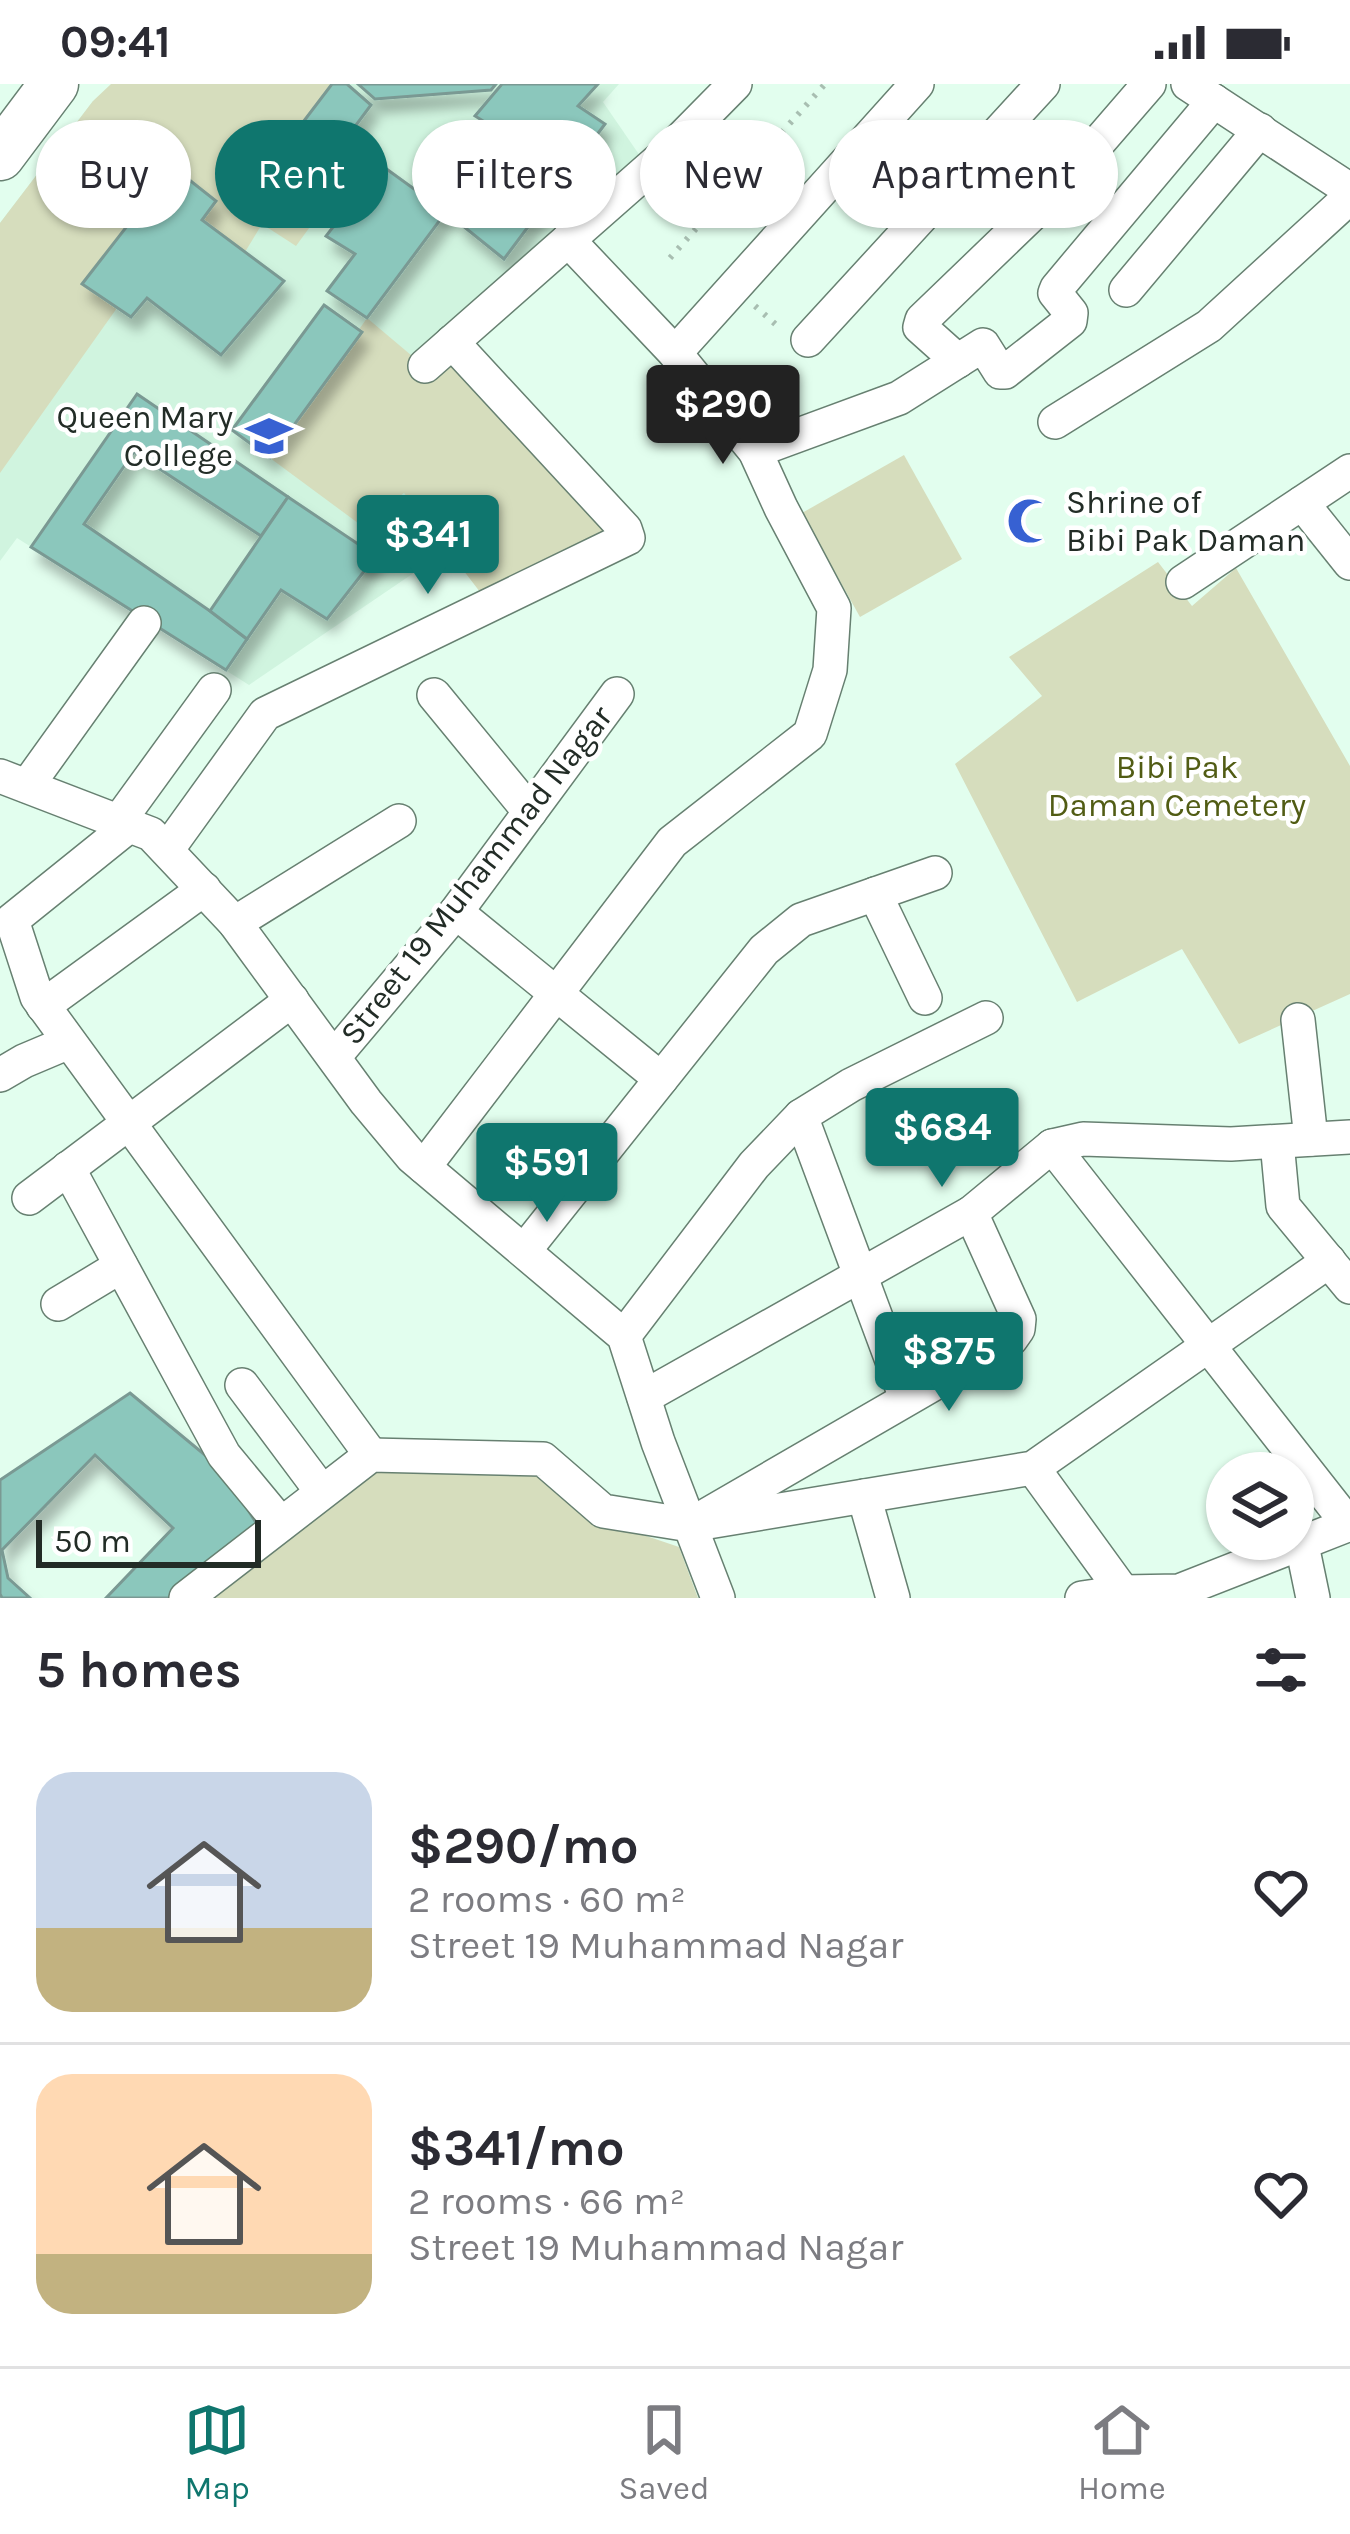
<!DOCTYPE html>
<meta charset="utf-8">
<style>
:root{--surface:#fff;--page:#f7f7f7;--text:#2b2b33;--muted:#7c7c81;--line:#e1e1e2;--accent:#0f766e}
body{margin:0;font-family:Karla,sans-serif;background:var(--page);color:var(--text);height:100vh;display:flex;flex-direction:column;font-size:45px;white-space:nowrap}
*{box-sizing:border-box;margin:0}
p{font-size:39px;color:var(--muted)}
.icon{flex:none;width:66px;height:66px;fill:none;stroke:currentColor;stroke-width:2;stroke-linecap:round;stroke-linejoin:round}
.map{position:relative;height:1514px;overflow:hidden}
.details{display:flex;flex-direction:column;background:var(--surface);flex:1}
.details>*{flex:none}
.top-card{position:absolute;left:36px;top:36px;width:1278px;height:108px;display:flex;gap:24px}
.buttons{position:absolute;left:1206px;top:1368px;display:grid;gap:24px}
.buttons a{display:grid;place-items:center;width:108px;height:108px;border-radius:50%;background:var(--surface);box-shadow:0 3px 9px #0004;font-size:60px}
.scale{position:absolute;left:36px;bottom:30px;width:225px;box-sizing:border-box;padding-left:12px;border:6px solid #222c26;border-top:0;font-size:33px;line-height:42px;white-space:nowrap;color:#222c26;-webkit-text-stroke:9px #fff;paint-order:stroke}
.price{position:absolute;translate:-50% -102px;padding:0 27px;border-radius:12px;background:var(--accent);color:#fff;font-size:39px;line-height:78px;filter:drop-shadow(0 3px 6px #0008)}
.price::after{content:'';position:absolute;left:50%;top:72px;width:36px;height:27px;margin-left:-18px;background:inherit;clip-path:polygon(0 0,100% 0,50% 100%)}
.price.selected{background:#222;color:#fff}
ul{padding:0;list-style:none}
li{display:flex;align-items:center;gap:36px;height:300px;padding:0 36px}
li+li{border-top:3px solid var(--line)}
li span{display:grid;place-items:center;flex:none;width:336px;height:240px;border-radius:36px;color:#555}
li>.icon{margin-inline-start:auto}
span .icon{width:144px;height:144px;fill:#fffc;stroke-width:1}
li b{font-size:51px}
h2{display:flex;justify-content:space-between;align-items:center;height:144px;padding:0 36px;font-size:51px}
.tag{padding:0 42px;border-radius:54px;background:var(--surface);box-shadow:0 3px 9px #0004;font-size:42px;line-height:108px}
.tag.selected{background:var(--accent);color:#fff}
.status{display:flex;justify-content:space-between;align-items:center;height:84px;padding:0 60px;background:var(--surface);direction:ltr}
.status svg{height:33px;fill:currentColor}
.dock{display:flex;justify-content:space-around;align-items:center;height:168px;border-top:3px solid var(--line);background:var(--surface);font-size:33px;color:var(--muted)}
.dock a{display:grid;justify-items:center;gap:6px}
.dock .selected{color:var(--accent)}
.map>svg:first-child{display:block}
.built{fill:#d0f4df}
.green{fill:#d6ddbd}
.building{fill:#8bc7bc;stroke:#7a9993;stroke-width:3;filter:url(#shadow)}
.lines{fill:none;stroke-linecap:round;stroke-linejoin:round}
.street-casing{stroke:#678071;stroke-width:36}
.secondary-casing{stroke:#678071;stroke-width:51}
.path{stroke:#a8beb1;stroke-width:6;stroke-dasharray:3 9;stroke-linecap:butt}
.street{stroke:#fff;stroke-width:33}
.secondary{stroke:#fff;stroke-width:48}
.labels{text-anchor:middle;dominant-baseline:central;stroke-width:9;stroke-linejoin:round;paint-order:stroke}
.poi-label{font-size:33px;fill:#222c26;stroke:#fff;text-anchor:end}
.park-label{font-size:33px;fill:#515c14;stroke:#fff}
.street-label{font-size:33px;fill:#222c26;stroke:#fff}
</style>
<div class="status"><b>09:41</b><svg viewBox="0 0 49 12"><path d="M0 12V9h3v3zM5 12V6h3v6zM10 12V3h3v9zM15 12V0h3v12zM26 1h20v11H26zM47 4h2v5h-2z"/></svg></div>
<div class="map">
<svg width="1350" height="1514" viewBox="0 0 1350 1514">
<defs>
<filter id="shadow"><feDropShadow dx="7" dy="13" stdDeviation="6" flood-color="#0004"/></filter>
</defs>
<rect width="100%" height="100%" fill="#e2feee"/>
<path class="built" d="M190,0H619L603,18L649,85L452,258L449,465L249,601L17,454L0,477V139L93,17Z"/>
<g class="green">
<path d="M111,0H332L278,71L331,114L296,162L262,140L245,168L202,136L215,116L172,83L83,200L117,224L0,389V139L93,17Z"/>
<path d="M367,234L424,282L452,258L625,445L490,521L404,409L362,442L270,374Z"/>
<path d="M904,371L962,475L860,533L802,429Z"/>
<path d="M1158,478L1192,522L1236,484L1350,682V910L1239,960L1182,865L1077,918L955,680L1042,612L1009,573Z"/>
<path d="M378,1382L531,1383L599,1436L679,1463L698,1514H205Z"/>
</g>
<g class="building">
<path d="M332,0H347L371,21L313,99L278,71Z"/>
<path d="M358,0H496L491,6L375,15Z"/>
<path d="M502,0H598L578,22L605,40L504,175L458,138L482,105L488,107L522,61L475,32Z"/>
<path d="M381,81L446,128L367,234L327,207L355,170L326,152Z"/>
<path d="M173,83L216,117L202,136L284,197L221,271L147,214L131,233L82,200Z"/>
<path d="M324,221L362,248L270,374L232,346Z"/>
<path d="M137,310L288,413L261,452L134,368L84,440L210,527L247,555L226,586L31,463Z"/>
<path d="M288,413L376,472L327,535L281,506L247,555L210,527Z"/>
<path d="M130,1309L222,1385L260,1445L171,1514H106L173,1444L95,1371L2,1466L8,1494L30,1514H2L0,1510V1396Z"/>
</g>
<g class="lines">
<g class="street-casing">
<g id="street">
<path d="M1188,0L1350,106"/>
<path d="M1126,206L1260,46"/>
<path d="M808,256L1043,0"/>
<path d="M675,269L917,0"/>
<path d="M958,277L920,243L922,236L1059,104L1149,0"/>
<path d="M425,282L667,69L735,0"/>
<path d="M1055,338L1209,242L1350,113"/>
<path d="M755,367L899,314L983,261L1000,288H1005L1070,237L1071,229L1055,209L1057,204L1214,17"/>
<path d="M1302,419L1350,479"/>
<path d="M1183,498L1350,387"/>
<path d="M434,611L530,728"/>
<path d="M0,692L151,750L235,839L366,1018L412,1073L624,1252L658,1358L718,1514"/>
<path d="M27,702L144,539"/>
<path d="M119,737L214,606"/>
<path d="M130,741L12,836L37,913L371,1371"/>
<path d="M167,766L265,630L628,454L625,445L452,258"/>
<path d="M875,810L925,914"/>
<path d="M456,828L661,995"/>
<path d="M235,839L399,737"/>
<path d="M43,922L204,805"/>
<path d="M1298,936L1311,1055"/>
<path d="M334,973L456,828L617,610"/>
<path d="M0,991L24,977L69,958"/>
<path d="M801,1032L906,1314"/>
<path d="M1277,1058L1283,1122L1350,1203"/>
<path d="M1052,1062L1349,1441"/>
<path d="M424,1083L672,758L810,650L830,586L834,524L781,424L755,367L675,269L568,156"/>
<path d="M68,1084L224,1371L281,1440"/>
<path d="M29,1114L292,916"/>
<path d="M524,1167L764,866L801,836L935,789"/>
<path d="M58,1220L121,1182"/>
<path d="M624,1252L754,1081L801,1032L851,1001L986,934"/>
<path d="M242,1301L322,1408"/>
<path d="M644,1313L971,1129L1052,1062L1083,1055L1231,1060L1350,1053"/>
<path d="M1033,1384L1123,1508L1082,1514"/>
<path d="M864,1412L893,1514"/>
<path d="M707,1431L1011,1255L1018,1245L1019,1235L971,1129"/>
<path d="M1302,1461L1313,1514"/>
<path d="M186,1514L371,1371L543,1375L603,1427L690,1441L1033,1384L1329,1177"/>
<path d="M1122,1514L1123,1508L1179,1507L1350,1440"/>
</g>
</g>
<g class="secondary-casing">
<path id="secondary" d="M0,72L54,0"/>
</g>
<g class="path">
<path d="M670,174L825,0"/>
<path d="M755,222L781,245"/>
</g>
<use href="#street" class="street"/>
<use href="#secondary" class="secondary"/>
</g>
<defs>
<g id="university-bare" transform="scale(3.6)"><path d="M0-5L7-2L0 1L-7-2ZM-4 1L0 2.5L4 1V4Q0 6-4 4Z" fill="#3761d2" stroke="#fff" stroke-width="2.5" paint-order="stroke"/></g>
<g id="mosque-bare" transform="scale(3.6)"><path d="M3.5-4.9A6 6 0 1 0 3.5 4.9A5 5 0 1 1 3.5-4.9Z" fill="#3761d2" stroke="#fff" stroke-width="2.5" paint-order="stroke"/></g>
</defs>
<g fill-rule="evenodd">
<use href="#university-bare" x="269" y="352"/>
<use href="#mosque-bare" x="1030" y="437"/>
</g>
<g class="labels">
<g class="poi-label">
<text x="233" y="333">Queen Mary<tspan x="233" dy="38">College</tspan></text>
<text x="1066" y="418" text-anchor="start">Shrine of<tspan x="1066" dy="38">Bibi Pak Daman</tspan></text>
</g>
<g class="park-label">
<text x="1177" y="683">Bibi Pak<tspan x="1177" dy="38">Daman Cemetery</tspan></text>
</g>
<g class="street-label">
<text transform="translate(476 791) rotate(-52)">Street 19 Muhammad Nagar</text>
</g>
</g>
</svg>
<div class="buttons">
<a><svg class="icon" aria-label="layers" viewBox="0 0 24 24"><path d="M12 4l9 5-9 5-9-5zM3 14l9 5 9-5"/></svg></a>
</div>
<div class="scale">50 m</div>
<b class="price selected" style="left:723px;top:383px">$290</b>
<b class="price" style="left:428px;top:513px">$341</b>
<b class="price" style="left:942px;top:1106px">$684</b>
<b class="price" style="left:547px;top:1141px">$591</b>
<b class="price" style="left:949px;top:1330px">$875</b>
<div class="top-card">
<a class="tag">Buy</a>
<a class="tag selected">Rent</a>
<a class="tag">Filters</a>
<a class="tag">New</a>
<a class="tag">Apartment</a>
</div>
</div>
<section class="details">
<h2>5 homes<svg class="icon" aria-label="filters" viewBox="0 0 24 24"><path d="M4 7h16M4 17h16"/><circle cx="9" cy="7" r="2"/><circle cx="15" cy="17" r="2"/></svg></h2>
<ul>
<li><span style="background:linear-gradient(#c9d6e8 65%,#c2b280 0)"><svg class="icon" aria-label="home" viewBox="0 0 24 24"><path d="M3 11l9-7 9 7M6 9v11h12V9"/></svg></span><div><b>$290/mo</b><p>2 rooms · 60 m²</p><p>Street 19 Muhammad Nagar</p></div><svg class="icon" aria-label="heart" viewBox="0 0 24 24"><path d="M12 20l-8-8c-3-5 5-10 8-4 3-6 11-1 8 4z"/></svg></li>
<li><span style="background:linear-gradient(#ffd9b3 75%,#c2b280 0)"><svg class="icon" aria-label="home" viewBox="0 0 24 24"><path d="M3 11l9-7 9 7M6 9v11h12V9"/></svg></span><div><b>$341/mo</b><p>2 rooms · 66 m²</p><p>Street 19 Muhammad Nagar</p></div><svg class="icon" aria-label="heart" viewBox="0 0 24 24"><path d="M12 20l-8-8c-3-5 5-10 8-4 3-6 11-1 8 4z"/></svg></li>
</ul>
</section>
<nav class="dock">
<a class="selected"><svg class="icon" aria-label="map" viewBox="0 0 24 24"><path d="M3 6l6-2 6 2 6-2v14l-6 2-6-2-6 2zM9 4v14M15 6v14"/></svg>Map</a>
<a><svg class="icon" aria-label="saved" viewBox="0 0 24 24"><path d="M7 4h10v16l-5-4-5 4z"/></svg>Saved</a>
<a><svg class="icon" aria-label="home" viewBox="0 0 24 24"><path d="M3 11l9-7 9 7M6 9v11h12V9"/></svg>Home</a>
</nav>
